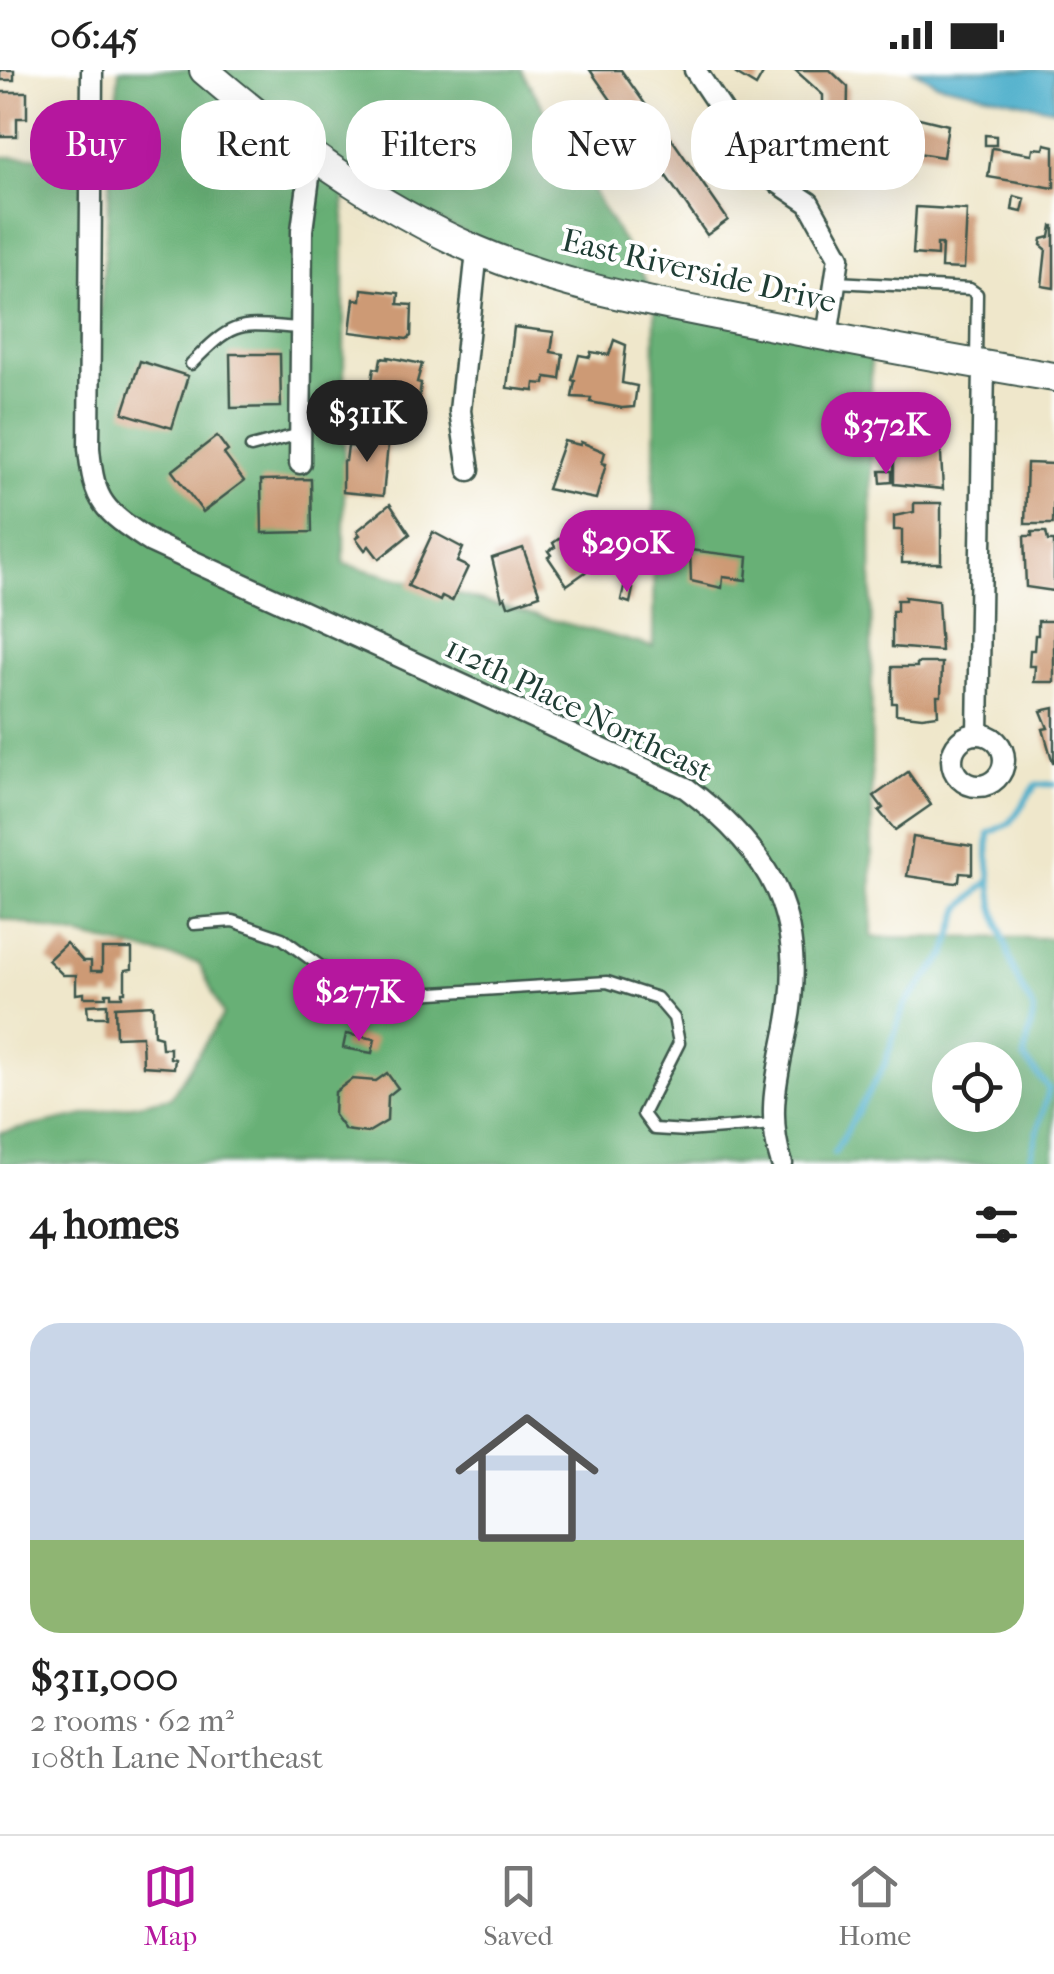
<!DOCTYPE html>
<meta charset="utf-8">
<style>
:root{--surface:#fff;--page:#f6f6f6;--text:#222;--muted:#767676;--line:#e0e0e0;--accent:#b5179e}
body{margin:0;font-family:"IM FELL French Canon",serif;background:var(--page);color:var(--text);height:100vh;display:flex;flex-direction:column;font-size:38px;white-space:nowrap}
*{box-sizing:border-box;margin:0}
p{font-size:32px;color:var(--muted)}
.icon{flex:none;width:55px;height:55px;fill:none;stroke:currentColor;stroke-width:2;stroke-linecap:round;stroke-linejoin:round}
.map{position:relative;height:1094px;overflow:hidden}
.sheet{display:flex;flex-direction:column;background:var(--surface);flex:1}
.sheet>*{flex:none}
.top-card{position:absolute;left:30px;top:30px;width:995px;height:90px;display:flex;gap:20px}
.buttons{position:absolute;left:932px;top:972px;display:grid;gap:20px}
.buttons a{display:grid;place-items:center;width:90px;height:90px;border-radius:50%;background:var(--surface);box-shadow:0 10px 40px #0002;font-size:50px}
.price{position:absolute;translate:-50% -85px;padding:0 22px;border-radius:35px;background:var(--accent);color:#fff;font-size:32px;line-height:65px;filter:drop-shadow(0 2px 5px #0008)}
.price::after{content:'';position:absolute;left:50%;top:60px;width:30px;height:22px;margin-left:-15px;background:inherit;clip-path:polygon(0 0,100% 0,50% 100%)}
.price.current{background:#222;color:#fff}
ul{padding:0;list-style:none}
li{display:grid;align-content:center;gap:20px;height:530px;padding:0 30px}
li span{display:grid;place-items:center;height:310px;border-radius:30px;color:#555}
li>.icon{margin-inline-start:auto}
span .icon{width:180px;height:180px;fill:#fffc;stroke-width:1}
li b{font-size:42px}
h2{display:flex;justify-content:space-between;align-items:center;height:120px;padding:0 30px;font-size:42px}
.tag{padding:0 35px;border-radius:40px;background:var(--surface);box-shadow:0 10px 40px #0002;font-size:35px;line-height:90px}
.tag.current{background:var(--accent);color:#fff}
.status{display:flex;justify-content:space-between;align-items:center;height:70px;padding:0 50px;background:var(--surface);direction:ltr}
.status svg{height:28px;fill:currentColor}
.tab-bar{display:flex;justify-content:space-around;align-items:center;height:140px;border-top:2px solid var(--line);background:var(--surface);font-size:28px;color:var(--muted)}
.tab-bar a{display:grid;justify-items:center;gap:5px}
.tab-bar .current{color:var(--accent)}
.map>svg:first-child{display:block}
.forest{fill:#68b076;stroke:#447655;stroke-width:2.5;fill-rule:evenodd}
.water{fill:#4baeca;stroke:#35767f;stroke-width:2.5}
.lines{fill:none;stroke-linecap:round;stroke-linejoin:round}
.stream{stroke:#4baeca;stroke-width:6}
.building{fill:#cd9a74}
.lane-casing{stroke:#3e564b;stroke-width:15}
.street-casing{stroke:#3e564b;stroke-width:25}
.secondary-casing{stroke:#3e564b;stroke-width:32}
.lane{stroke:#fff;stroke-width:10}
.street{stroke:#fff;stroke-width:20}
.secondary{stroke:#fff;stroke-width:28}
.labels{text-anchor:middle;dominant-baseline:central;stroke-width:8;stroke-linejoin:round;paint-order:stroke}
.street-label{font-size:32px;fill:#1f3d34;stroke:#fff}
</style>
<div class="status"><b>06:45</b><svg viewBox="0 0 49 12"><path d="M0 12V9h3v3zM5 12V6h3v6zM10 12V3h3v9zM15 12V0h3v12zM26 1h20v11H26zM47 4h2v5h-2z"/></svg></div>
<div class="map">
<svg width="1054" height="1094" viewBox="0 0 1054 1094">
<rect width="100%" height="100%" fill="#fff"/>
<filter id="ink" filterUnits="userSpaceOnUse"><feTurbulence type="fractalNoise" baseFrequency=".01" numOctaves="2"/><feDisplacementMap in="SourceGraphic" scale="20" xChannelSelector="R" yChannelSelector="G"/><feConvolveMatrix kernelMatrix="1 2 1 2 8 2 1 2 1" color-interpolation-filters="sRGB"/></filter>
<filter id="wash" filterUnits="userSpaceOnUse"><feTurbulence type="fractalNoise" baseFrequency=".0048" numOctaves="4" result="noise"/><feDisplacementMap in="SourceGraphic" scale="40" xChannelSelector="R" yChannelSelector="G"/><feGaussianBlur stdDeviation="2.25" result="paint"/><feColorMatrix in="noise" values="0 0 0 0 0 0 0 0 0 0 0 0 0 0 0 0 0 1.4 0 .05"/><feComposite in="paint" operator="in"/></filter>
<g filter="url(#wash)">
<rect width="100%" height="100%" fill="#efe7cb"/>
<path class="forest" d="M119,0H521L660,234L588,218L344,108V494L653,577L655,238L871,273L872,867L1054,868V1094H0V1063L171,1027L223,945L199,893L0,848V87H92L91,356ZM950,990H1005V1045H950Z"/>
<path class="water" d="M914,0H1054V39L936,13Z"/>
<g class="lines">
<g class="stream">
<path d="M834,1083L884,996L904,936L946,884L961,838L990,810"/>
<path d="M1029,1094L1049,1019L1024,988L1034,941L1015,905L994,837L988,786L989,763L1010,753L1036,715L1054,714"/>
</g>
</g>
<g id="blocks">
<g class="building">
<rect x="0" y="0" width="14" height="10"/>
<path d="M590,0H621L655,48L634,63Z"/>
<path d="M739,0H765L756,16L736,4Z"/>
<path d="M795,0H830L848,17L847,72H823V25Z"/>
<path d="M0,22H27V48H17V66H0Z"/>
<path d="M907,45L948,55L943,87L911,82L908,100L899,99V103L880,100L888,47L907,50Z"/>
<path d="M662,55L728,150L707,165L641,70Z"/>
<path d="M985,65L996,66V75H985Z"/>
<path d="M1045,74L1054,76V118L988,107L992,78L1032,84L1033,78L1044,79Z"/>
<path d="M829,76L859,77L858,103L828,102Z"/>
<path d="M1014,126L1025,129L1022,142L1012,140Z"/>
<path d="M916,137L967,140L964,199L941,198L942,174H937V186L913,184Z"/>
<path d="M1052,156H1054V218L1042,216L1046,179L1041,175L1042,169L1050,167Z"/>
<path d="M362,219L399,223L398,234L412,235L411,266L407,269L350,262L354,229L361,230Z"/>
<path d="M514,257L554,262L551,282L563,284L560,309L546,307L545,314L535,313L534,321L507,318Z"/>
<path d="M614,270L626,275L622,313L637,316L634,337L622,338L590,332L591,328L572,327L575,311L572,310L579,285L590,287L591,282L609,285Z"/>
<path d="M230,284H280L281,337L231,338Z"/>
<path d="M388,287L422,294L417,312L421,313L417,345L369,334L368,340L358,339L359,330L369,331L374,298L379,299L381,288L388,289Z"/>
<path d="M140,291L188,306L172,358L123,343Z"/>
<path d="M361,362L389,364L383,426L343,422V391H346L348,376L359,377Z"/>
<path d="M907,365L940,368L943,419L894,414V378H899L900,367Z"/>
<path d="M217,366L228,381L224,384L244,411L203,442L172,401Z"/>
<path d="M564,371L580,375L581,372L605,382L602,393L606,394L596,429L547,419Z"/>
<path d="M1027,393L1054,394L1053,454H1025Z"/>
<path d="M880,401H892V412L881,413Z"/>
<path d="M311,409L312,462L262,463L261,410Z"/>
<path d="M914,433H941V493H902V460H894V446L914,442Z"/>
<path d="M390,434L410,464L379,489L369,476L365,480L356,468L360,465L357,461Z"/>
<path d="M634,448L657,452L652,476L629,472Z"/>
<path d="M573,459L597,494L567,515L548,487L551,485L548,481L555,477L553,473Z"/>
<path d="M433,462L463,478L457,492L468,497L452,531L442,526L440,531L408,516Z"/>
<path d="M1032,462H1046L1048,471H1054V521L1026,517L1024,466H1032Z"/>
<path d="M523,478L540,525L508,536L505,527L502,529L492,488Z"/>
<path d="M690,480L748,487L746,510L723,507L722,518L691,511Z"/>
<path d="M624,517L633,519L630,533L621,530Z"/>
<path d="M905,527L938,531L941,581L892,577V541H897V530H905Z"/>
<path d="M1038,551H1054V612H1034L1035,596H1029L1030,580H1034L1035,565H1038Z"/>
<path d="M917,593H942L941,626H937L938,645L922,647L896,644V633H892V597H917Z"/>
<path d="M1054,638V693H1053L1043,659L1048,658L1041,641Z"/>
<path d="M908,702L931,735L895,760L879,741L883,738L874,726Z"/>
<path d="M913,767L972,776V804L960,803L959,811L955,813L907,806Z"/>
<path d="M66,873L83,891H91V901H102V879H132V899L125,900V922H122V927H111V923H106V927H84V923L76,924V905H63L48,890Z"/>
<path d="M107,934V947H88L87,935Z"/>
<path d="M153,935L154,965L161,967L162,978H170V988L175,989L174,998L143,996L142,966L116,967L115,937Z"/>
<path d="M346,964L375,969L372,983L343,978Z"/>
<path d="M387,1003L398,1018L388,1026L387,1051L367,1063L345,1060L334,1045L335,1022L352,1009L376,1011Z"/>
</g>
</g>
</g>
<g filter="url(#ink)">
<use href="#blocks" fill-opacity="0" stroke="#3e564b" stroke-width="2.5"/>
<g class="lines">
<g class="lane-casing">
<g id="lane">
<path d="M836,212L970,219L977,224L976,289"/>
<path d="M191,294C236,248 238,254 301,258"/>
<path d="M251,377L300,364"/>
<path d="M194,854L233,851L282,868L328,902L385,926L607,912L657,928L674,948L679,973L643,1044L654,1059L687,1061L773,1054"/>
</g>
</g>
<g class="street-casing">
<g id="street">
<path d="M92,0L89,378C94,435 105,441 151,472L686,718C772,782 808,848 787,957C777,1007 766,1045 782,1094"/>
<path d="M695,0L764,103L809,133L839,187L827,267"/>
<path d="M300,393L302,160L312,85"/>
<path d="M469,400L460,341L477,181"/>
<circle cx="978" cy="690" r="26"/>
<path d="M978,664L984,295"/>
</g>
</g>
<g class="secondary-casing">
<path id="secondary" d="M204,0C287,71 376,136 476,180C562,217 656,233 747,251C849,271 951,290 1054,307"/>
</g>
<use href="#lane" class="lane"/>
<use href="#street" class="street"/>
<use href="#secondary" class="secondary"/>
</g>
</g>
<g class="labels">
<g class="street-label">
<text transform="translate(699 201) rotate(13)">East Riverside Drive</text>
<text transform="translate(579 639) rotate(26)">112th Place Northeast</text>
</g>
</g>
</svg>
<div class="buttons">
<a><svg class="icon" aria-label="locate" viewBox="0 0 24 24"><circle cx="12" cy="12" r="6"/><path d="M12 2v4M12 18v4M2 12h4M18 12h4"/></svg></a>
</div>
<b class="price current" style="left:367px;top:395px">$311K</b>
<b class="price" style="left:886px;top:407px">$372K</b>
<b class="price" style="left:627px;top:525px">$290K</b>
<b class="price" style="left:359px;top:974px">$277K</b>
<div class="top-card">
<a class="tag current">Buy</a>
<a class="tag">Rent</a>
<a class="tag">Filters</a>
<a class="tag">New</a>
<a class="tag">Apartment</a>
</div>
</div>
<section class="sheet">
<h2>4 homes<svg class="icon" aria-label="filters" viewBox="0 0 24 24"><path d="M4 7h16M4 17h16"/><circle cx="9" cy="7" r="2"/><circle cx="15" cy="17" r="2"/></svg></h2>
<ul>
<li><span style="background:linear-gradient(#c9d6e8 70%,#8fb573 0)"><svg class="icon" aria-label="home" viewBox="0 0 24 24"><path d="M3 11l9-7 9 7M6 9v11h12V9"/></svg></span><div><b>$311,000</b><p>2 rooms · 62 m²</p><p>108th Lane Northeast</p></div></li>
</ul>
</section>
<nav class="tab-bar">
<a class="current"><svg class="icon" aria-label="map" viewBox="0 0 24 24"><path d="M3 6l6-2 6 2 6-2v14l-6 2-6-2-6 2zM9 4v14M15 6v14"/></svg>Map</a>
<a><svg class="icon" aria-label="saved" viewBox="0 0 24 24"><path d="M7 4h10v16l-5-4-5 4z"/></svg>Saved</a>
<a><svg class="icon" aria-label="home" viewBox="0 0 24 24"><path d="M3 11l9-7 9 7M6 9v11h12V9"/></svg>Home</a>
</nav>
